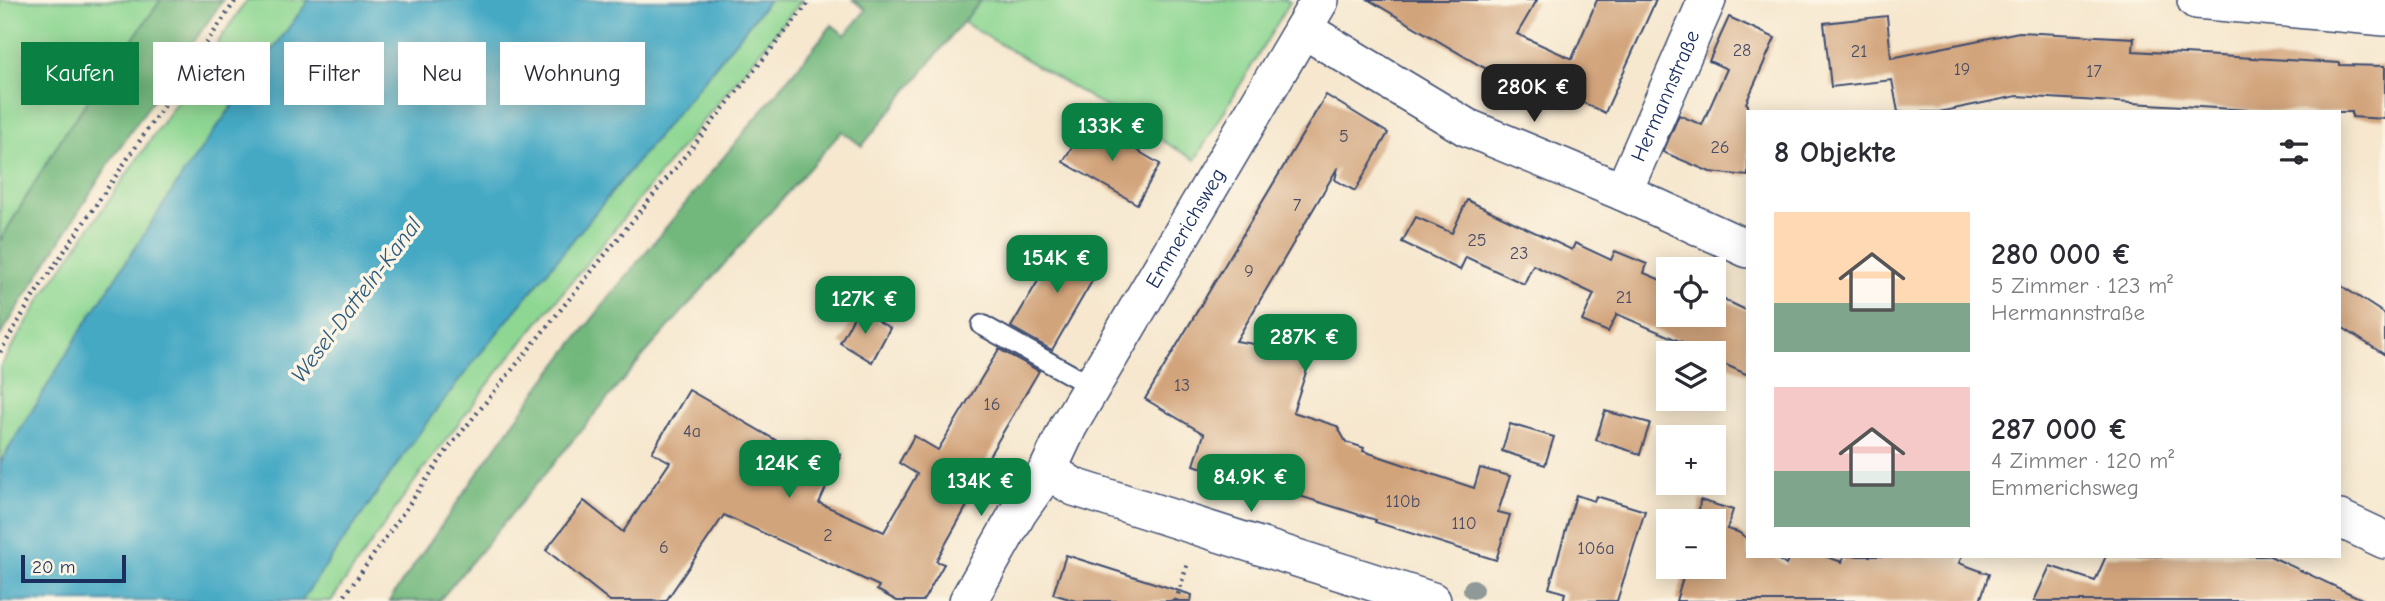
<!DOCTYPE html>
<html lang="de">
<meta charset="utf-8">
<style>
:root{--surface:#fff;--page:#f7f7f7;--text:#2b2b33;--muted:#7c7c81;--accent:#0b8043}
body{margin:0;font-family:"Comic Neue",sans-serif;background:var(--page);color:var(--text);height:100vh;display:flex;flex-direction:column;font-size:26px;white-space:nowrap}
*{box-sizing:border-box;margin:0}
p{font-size:23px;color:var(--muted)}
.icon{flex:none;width:38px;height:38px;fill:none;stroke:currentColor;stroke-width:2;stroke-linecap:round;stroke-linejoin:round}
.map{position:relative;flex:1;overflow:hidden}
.side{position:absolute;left:1746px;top:110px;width:595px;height:448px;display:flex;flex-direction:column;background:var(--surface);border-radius:0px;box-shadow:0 4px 18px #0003}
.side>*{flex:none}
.banner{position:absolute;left:21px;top:42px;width:665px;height:63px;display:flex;gap:14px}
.buttons{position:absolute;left:1656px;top:257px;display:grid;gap:14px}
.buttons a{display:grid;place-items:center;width:70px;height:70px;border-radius:0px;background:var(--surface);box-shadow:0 4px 18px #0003;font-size:35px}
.scale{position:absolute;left:21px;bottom:18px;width:105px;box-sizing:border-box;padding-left:7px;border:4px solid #1b2f5e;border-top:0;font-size:19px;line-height:24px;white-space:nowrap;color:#1b2f5e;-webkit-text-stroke:5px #fcf5e5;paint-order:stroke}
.price{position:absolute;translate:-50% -60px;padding:0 16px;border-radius:14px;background:var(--accent);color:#fff;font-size:23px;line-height:46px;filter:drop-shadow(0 2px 4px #0008)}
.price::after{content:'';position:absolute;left:50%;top:42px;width:21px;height:16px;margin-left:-10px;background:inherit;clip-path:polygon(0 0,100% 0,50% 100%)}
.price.on{background:#222;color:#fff}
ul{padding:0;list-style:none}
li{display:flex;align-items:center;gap:21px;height:175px;padding:0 28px}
li span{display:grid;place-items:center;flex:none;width:196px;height:140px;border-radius:0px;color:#555}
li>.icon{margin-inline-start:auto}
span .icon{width:84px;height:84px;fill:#fffc;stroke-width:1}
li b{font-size:30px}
h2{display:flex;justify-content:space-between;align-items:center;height:84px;padding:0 28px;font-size:30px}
.tag{padding:0 24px;border-radius:0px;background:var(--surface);box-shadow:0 4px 18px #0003;font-size:24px;line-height:63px}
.tag.on{background:var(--accent);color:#fff}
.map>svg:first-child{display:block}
.green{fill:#8ed793;stroke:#548378;stroke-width:2}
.forest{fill:#72b87d;stroke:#46746e;stroke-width:2}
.water{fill:#44a9c4;stroke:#306c91;stroke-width:2}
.building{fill:#d2a47c}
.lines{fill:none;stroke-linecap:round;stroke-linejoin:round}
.service-casing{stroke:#3c4b6f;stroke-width:23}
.minor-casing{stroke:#3c4b6f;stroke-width:40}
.path{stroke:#3c4b6f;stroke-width:4.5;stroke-dasharray:2 5;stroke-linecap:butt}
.service{stroke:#fff;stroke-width:19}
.minor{stroke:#fff;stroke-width:37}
.tree{fill:#8e9998}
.labels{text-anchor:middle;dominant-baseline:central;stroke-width:7;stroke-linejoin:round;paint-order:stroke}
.number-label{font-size:18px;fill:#494c66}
.street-label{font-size:21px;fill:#1b2f5e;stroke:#fcf5e5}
.water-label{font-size:23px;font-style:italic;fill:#295a82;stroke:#fcf5e5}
</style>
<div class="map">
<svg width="2385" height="601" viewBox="0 0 2385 601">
<rect width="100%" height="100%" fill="#fcf5e5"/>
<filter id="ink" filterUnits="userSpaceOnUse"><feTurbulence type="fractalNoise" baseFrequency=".0143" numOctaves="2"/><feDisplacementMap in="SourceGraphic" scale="14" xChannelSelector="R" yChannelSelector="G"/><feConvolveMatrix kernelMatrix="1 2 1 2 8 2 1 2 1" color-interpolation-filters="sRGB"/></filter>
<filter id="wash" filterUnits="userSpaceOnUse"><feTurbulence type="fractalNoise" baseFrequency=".00686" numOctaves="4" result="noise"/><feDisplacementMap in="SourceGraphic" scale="28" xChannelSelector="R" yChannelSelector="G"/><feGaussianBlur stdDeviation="1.57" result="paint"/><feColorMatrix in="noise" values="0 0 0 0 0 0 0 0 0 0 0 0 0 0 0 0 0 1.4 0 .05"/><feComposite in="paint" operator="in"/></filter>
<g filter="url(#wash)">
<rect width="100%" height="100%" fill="#f6e7ce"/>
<g class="green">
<path d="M0,0H161L64,134L0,241Z"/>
<path d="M247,0H309C198,149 97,304 0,463V367L44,294Z"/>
<path d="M769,0H802L500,369L422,471L331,601H301L427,422L479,355Z"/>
<path d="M981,0H1287L1290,2L1195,160L963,22Z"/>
</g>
<g class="forest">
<path d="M161,0H223L115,154L0,336V241L64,134Z"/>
<path d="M853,0H981L862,146L842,131L643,356L439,601H389C448,517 505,431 568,350C653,240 744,134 832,25L845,35L866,10Z"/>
</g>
<path class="water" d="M309,0H769L479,355L427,422L301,601H0V463L80,332L184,173Z"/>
<g id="blocks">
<g class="building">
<path d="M1369,0H1537L1517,34L1572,59L1597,0H1656L1605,113L1571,97L1567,107L1530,91L1479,65Z"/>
<path d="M1887,16L1891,58L2019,32L2134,38L2133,51L2340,63V65L2385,66V119L2352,117V112H2282L2017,96L1939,112H1898L1892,80L1831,87L1824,23Z"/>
<path d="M1729,17L1775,38L1746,103L1748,105V176L1710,172L1663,152L1679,115L1702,125L1727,69L1709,61Z"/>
<path d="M1326,95L1388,133L1355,191L1335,180L1338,167L1236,341L1312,354L1293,412L1337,426L1346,442L1364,448L1363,451L1474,488L1480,468L1510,476L1498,512L1510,515L1496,560L1375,522L1376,520L1268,486L1267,489L1194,465L1204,434L1145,399Z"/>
<path d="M1087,121L1160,164L1137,204L1063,162Z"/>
<path d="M1467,200L1572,250L1575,243L1611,260L1615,251L1647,264L1644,273L1668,283V315H1713L1721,298L1748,311V375L1713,359V354H1698L1681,345L1682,342L1617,314L1608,332L1582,321L1594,294L1533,265L1524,284L1466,257L1460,270L1402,242L1416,217L1452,233Z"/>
<path d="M1062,240L1102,264L1052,350L1011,327Z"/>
<path d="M2340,285L2385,314V355L2340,326Z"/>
<path d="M858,309L890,328L872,362L840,343Z"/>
<path d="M999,349L1039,371L972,485L977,488L936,561L944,564L923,601H897L877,590L879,586L724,515L666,601H610L546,550L584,501L623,532L670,462L652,452L689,390L805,457L812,441L841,455L819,503L884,532L917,474L899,463L914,436L938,450Z"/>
<path d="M1605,411L1650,423L1640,454L1596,440Z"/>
<path d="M1510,424L1554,437L1545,465L1502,451Z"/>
<path d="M1576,495L1594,501L1596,496L1645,511L1617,601H1563L1565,593L1549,588Z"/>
<path d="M1700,500L1733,510L1727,529L1738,532L1748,539V556H1773L1786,565L1789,556H1824L1842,562L1844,556H1962L1959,563L1989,574L1980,601H1676L1686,567H1713V522H1698Z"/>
<path d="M1066,555L1192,595L1191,601H1076L1053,594Z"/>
<path d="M2106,556H2270L2366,601H2034L2050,566L2095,581Z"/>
</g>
</g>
</g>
<g filter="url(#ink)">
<use href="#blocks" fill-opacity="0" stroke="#3c4b6f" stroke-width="2"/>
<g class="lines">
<g class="service-casing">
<path id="service" d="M982,325L1093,387"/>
</g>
<g class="minor-casing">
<g id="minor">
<path d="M2196,0L2385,17"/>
<path d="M1303,29L1466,127L1623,192L1748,249"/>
<path id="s1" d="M1623,192L1707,0"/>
<path d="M1048,470L1074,487L1432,601"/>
<path d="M2340,519L2385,540"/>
<path id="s2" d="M968,601L1019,511L1048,470L1069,425L1320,0"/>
</g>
</g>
<g class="path">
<path d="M0,352L33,297L236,0"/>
<path d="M341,601L448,449L811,0"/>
<path d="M1176,601L1188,562"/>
</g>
<use href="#service" class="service"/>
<use href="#minor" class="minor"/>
</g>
<circle class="tree" cx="1473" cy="589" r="10"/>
</g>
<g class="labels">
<g class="number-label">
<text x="1742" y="50">28</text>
<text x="1859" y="51">21</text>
<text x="1962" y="69">19</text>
<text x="2094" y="71">17</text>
<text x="1344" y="136">5</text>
<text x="1720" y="147">26</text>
<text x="1297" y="205">7</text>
<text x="1477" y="240">25</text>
<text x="1519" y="253">23</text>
<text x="1249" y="271">9</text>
<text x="1624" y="297">21</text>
<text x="1182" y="385">13</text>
<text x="992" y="404">16</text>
<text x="692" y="431">4a</text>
<text x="1403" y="501">110b</text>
<text x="1464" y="523">110</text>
<text x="828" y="535">2</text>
<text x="664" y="547">6</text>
<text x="1596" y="548">106a</text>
</g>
<g class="street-label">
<text stroke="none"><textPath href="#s1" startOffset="105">Hermannstraße</textPath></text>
<text stroke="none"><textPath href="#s2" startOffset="432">Emmerichsweg</textPath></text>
</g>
<g class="water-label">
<text transform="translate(356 300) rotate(-53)">Wesel-Datteln-Kanal</text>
</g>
</g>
</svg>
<div class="buttons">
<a><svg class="icon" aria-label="locate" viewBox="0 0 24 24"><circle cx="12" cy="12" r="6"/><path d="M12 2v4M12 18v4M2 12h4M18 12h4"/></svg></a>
<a><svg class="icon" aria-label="layers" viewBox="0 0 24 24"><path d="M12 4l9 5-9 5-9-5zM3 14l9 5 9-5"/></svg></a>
<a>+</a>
<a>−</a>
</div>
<div class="scale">20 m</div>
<b class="price on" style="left:1534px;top:124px">280K €</b>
<b class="price" style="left:1112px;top:163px">133K €</b>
<b class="price" style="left:1057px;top:295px">154K €</b>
<b class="price" style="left:865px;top:336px">127K €</b>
<b class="price" style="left:1305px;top:374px">287K €</b>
<b class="price" style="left:789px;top:500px">124K €</b>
<b class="price" style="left:1251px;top:514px">84.9K €</b>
<b class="price" style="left:981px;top:518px">134K €</b>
<div class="banner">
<a class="tag on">Kaufen</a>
<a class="tag">Mieten</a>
<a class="tag">Filter</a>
<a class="tag">Neu</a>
<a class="tag">Wohnung</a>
</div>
<section class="side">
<h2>8 Objekte<svg class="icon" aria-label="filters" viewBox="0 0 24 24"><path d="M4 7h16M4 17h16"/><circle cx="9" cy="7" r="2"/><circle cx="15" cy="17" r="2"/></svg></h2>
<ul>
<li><span style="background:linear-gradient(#ffd9b3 65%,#7fa58c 0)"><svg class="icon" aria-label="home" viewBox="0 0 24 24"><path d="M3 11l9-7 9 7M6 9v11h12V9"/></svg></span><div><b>280 000 €</b><p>5 Zimmer · 123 m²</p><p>Hermannstraße</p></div></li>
<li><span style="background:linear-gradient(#f6c9c9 60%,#7fa58c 0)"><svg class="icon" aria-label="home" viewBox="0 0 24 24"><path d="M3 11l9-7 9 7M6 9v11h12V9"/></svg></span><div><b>287 000 €</b><p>4 Zimmer · 120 m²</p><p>Emmerichsweg</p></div></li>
</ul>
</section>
</div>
